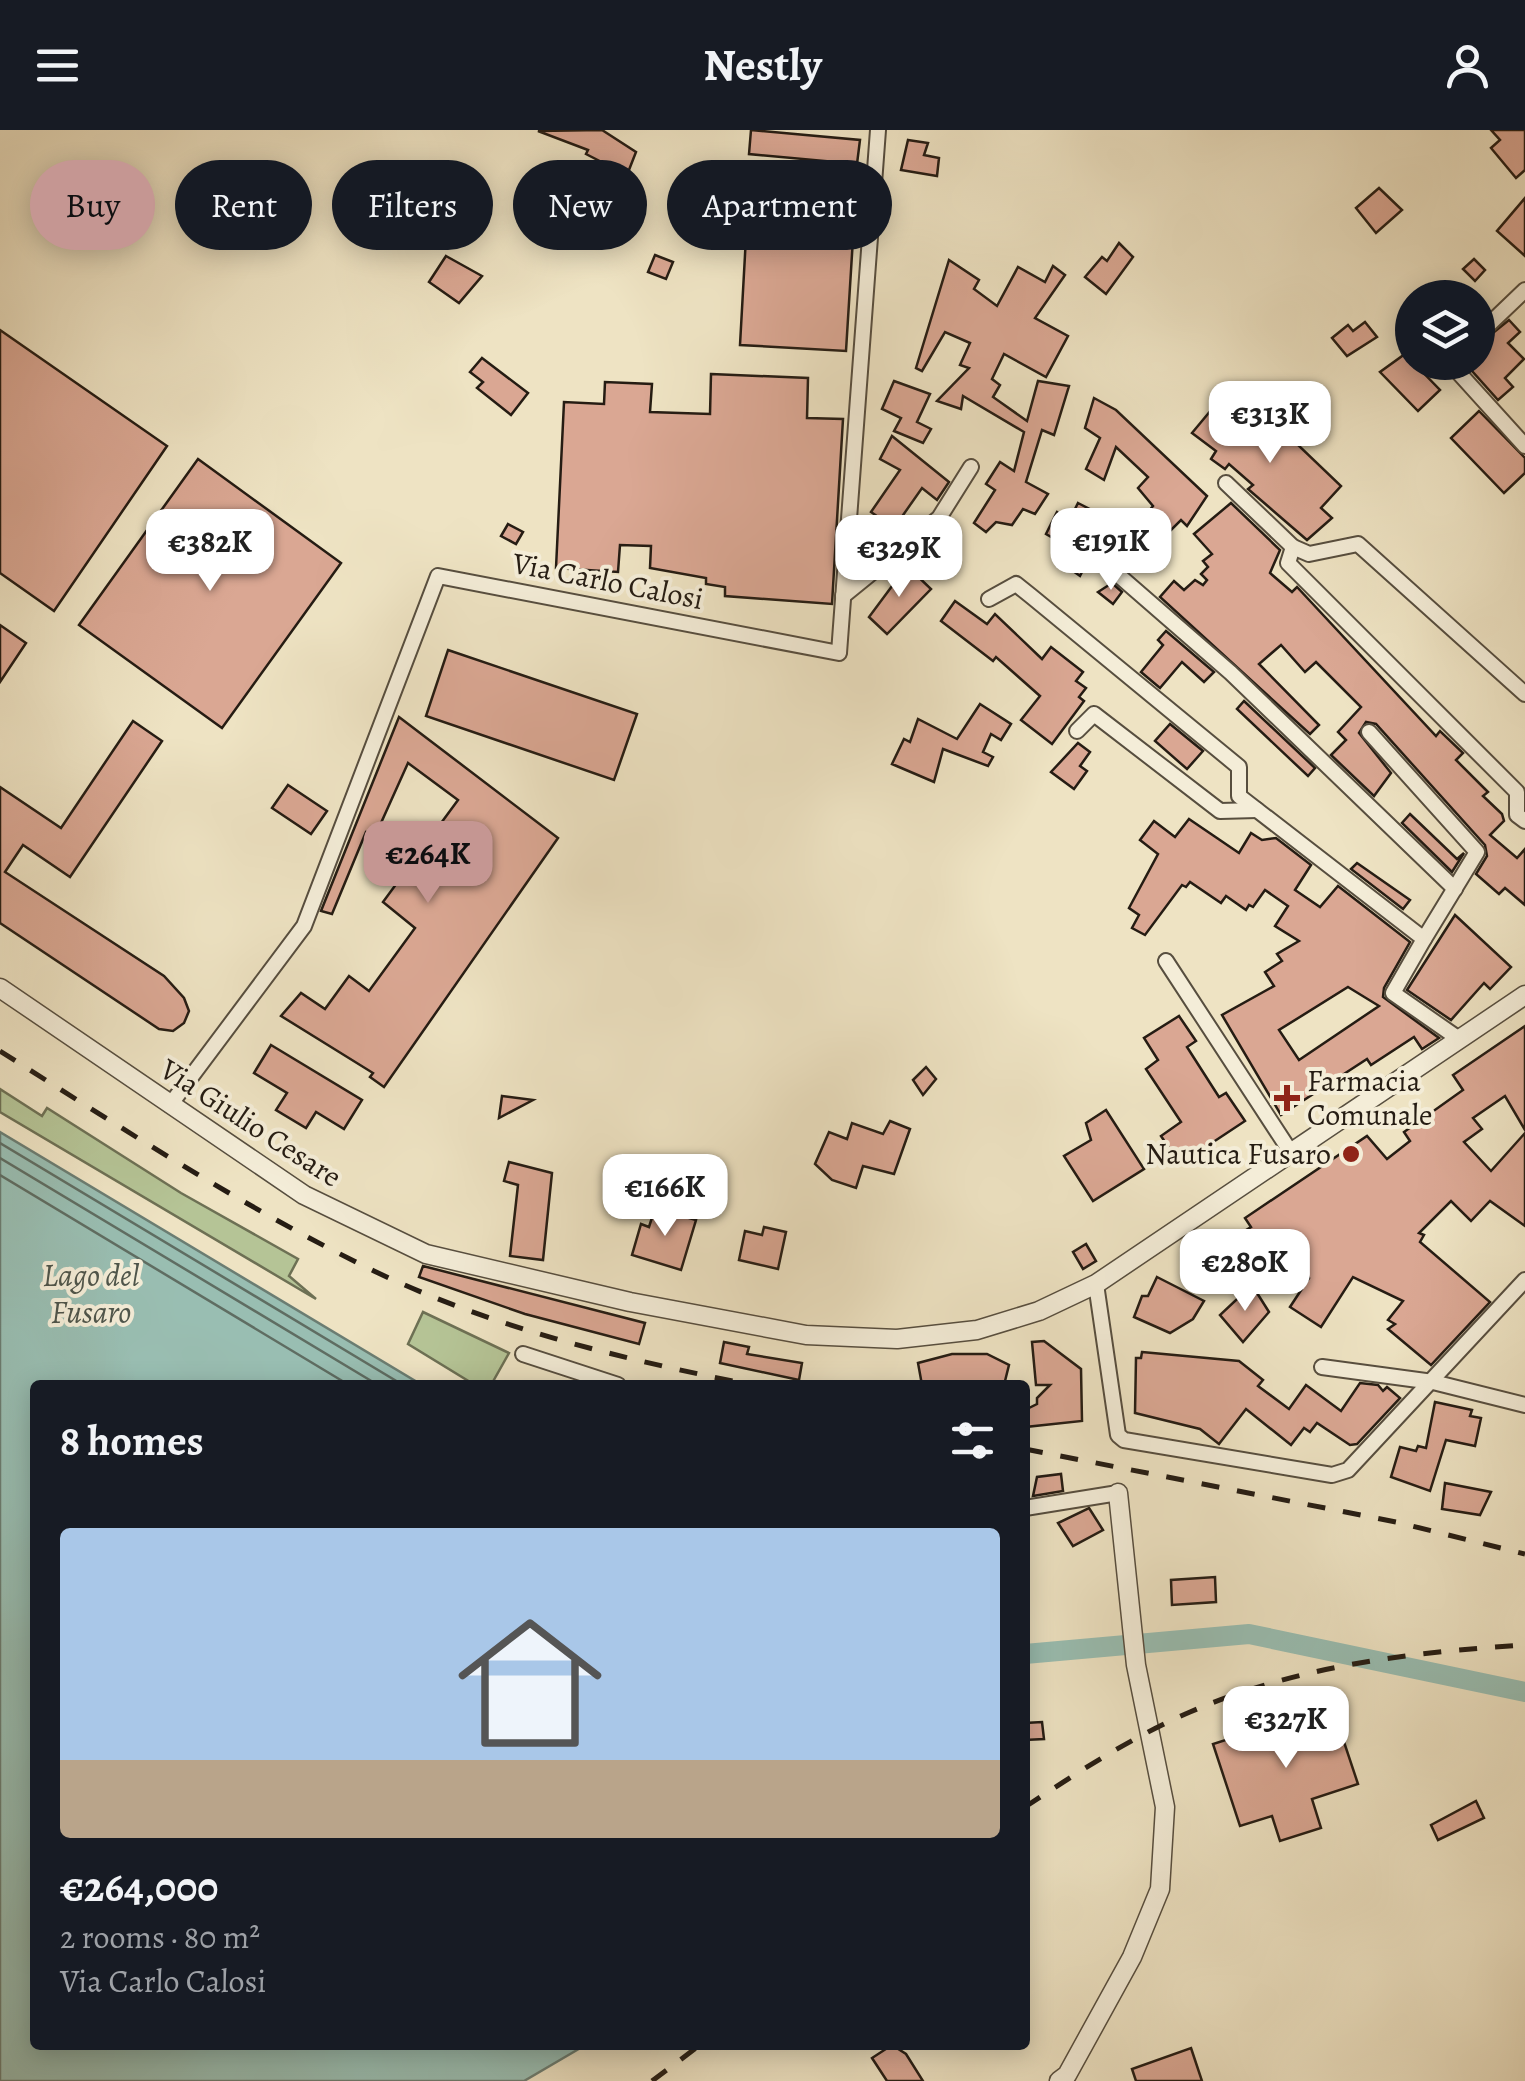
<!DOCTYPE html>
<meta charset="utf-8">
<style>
:root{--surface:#171b24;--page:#20242c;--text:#f1f3f6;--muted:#9ea1a6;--accent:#c59692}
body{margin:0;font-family:Alegreya,serif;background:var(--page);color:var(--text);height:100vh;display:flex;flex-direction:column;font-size:38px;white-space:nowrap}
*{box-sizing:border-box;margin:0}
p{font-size:32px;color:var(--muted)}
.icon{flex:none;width:55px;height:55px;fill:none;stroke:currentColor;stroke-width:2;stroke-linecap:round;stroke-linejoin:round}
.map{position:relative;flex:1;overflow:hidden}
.side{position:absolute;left:30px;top:1250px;width:1000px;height:670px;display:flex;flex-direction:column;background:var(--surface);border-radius:10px;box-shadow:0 5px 25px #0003}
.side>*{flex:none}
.banner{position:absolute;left:30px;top:30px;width:1000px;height:90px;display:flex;gap:20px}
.buttons{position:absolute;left:1395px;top:150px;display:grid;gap:20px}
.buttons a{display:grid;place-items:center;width:100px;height:100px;border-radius:50%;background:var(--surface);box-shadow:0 5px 25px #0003;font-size:50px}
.price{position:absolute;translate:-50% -85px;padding:0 22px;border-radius:20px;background:#fff;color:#222;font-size:32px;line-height:65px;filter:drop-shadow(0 2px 5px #0008)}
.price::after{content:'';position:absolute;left:50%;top:60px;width:30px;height:22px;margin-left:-15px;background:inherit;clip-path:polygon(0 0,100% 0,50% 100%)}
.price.selected{background:var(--accent);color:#111}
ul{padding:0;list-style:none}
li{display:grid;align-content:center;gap:20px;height:530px;padding:0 30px}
li span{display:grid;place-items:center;height:310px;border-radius:10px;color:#555}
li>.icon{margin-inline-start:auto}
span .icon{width:180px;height:180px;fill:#fffc;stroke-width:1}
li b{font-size:42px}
h2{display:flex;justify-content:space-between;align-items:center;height:120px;padding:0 30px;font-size:42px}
.tag{padding:0 35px;border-radius:45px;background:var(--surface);box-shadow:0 5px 25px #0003;font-size:35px;line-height:90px}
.tag.selected{background:var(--accent);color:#111}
header{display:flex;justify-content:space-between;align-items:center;height:130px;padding:0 30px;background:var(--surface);font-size:45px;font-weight:700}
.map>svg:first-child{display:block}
.green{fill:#b5c496;stroke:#6d7054;stroke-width:2.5}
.water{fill:#99beb2;stroke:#6b7d72;stroke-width:2.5}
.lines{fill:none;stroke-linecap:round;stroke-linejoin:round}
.shore{stroke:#5f6d62;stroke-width:2.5}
.canal{stroke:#99beb2;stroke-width:20}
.building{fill:#daa793;stroke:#251c13;stroke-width:2.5;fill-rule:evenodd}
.minor-casing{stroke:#574e3f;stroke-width:18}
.tertiary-casing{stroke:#574e3f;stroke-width:21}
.minor{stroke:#f4edd8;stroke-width:14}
.tertiary{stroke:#f4edd8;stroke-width:18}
.rail{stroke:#251c13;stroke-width:5;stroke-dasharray:18 18;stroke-linecap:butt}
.poi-dot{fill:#8f2418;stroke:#f4edd8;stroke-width:4}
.labels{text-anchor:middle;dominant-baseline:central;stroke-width:8;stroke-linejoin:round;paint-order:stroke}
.street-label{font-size:30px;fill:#251c13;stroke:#f4edd8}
.poi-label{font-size:30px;fill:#251c13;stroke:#f4edd8;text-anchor:start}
.water-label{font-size:32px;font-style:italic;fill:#4e554b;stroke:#f4edd8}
</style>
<header><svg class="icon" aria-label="menu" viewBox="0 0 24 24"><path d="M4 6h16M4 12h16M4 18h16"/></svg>Nestly<svg class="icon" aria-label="person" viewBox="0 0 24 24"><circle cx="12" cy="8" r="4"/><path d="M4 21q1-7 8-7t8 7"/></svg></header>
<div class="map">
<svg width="1525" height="1951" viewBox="0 0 1525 1951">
<rect width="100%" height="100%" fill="#eee3c3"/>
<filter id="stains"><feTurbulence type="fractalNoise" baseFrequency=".002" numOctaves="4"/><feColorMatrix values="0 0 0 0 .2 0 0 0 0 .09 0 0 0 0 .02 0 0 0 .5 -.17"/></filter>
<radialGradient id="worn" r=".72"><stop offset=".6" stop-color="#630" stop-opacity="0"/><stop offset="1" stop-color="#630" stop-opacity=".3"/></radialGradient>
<g class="green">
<path d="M0,959L42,986L47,978L181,1063L298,1129L289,1146L316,1169L0,982Z"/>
<path d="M423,1182L509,1223L491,1255H475L408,1214Z"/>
</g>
<path class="water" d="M0,1002L422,1255H35V1915H585L577,1920L524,1951H0Z"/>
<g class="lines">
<g class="shore">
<path d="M0,1013L403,1255"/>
<path d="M0,1028L378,1255"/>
<path d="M0,1045L349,1255"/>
</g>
<path class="canal" d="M1025,1524L1249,1504L1525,1562"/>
</g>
<g class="building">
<path d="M602,0L636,22L627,45L586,24L588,20L538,1Z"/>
<path d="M751,0L860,10L857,34L749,24Z"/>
<path d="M1491,0H1525V40L1516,48L1491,18L1500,10Z"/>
<path d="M908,10L928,13L924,25L939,28L937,46L901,40Z"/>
<path d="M749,53L856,60L846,221L740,215Z"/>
<path d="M1379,58L1402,80L1376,103L1356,78Z"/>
<path d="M1525,68V126L1497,101Z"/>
<path d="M1119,113L1133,127L1106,164L1085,147L1102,127L1107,131Z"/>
<path d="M655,125L673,132L666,149L648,142Z"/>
<path d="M446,126L482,146L459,173L429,152Z"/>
<path d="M1474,129L1485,140L1475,151L1463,139Z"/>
<path d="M949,130L979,150L974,159L997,176L1018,137L1045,152L1053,136L1065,145L1035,188L1068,206L1046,247L1004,224L992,249L1000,255L993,267L1027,291L1038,251L1069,256L1054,305L1042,300L1026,352L1048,364L1035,384L1023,379L1012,395L996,392L986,402L974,393L995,360L986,354L1000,332L1014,341L1024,302L963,266L961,279L937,271L969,238L960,235L970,213L945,202L922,241L916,238Z"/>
<path d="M1509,190L1520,202L1508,213L1524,229L1505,248L1513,257L1498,270L1464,232H1478V215Z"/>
<path d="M1365,192L1377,207L1347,226L1332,208L1348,195L1353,201Z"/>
<path d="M0,200L167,316L54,481L0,443Z"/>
<path d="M1405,224L1440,260L1418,281L1380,242Z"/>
<path d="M482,228L528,263L511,285L477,258L483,252L470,242Z"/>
<path d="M711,244L808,248L807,288L843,289L832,474L725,466V457L706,454V448L650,438L651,416L620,415L618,442L556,438L564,272L604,274L605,252L652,254L650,282L710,284Z"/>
<path d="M894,251L930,264L917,292L931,299L923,313L894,301L901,288L882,279Z"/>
<path d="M1227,261L1242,274L1234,282L1260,304L1272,290L1341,356L1321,378L1332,388L1307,410L1248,359L1253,355L1229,334L1225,339L1211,329L1216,321L1192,303Z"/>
<path d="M1094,268L1116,280L1207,366L1187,396L1181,390L1163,408L1143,388L1153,376L1138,358L1148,347L1116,317L1104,350L1086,339L1100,308L1085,298Z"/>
<path d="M1479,281L1525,328V343L1504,363L1451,308Z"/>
<path d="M892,306L949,352L937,370L922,358L894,398L871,382L900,340L880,329Z"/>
<path d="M198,329L341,433L222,598L79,495Z"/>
<path d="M1078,373L1109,389L1080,446L1063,434L1074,420L1046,404L1057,382L1070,389Z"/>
<path d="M1231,373L1280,420L1270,443L1292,462L1297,457L1436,606L1440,601L1463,623L1456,630L1488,662L1483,666L1502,684L1504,691L1490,705L1517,728L1525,719V775L1505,758L1499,764L1476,744L1487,726L1485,715L1376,594L1366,592L1359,603L1391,643L1374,666L1331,625L1346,610L1338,602L1361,577L1316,532L1305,542L1281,515L1259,534L1319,595L1310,604L1160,467L1174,451L1184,460L1195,450L1203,455L1207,450L1201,444L1208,437L1203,431L1212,424L1194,404Z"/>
<path d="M508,394L523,402L516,414L501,406Z"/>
<path d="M907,436L931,459L887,504L869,487Z"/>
<path d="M1112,453L1122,462L1113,474L1098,462Z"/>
<path d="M955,471L987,494L995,484L1042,529L1051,517L1083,542L1076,551L1086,558L1079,567L1084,571L1052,614L1021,590L1040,566L996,527L993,531L941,491Z"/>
<path d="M0,495L26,513L0,552Z"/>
<path d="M1166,501L1214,542L1204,552L1182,532L1160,558L1141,542L1163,515L1158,510Z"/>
<path d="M448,520L637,584L614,650L426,586Z"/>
<path d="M1244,571L1315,638L1308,646L1237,579Z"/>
<path d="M980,574L1011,594L1001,610L991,604L983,622L993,627L988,636L943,619L934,652L892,634L904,609L910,612L918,589L957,609Z"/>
<path d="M399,587L558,708L384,957L370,947L373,943L281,886L301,863L325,879L349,846L369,861L415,798L383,772L458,670L408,633L376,704L366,702L332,784L321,781Z"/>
<path d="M133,591L162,611L70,747L23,715L5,742L164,846L184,868L189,881L184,893L173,901L159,899L0,793V657L61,698Z"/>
<path d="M1170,594L1203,621L1187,639L1155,611Z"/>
<path d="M1078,613L1090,622L1080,636L1087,641L1074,659L1051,642Z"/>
<path d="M288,655L327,681L311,704L272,678Z"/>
<path d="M1410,684L1457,729L1464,723L1452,742L1402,693Z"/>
<path d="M1189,689L1239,723L1251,703L1262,710L1276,708L1311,735L1295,760L1320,777L1338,756L1410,812L1384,858L1383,867L1439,908L1422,919L1414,907L1371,935L1367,929L1281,985L1222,885L1274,856L1265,842L1282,831L1277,824L1299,811L1275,796L1288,776L1265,760L1253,777L1249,775L1246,780L1226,766L1221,773L1190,752L1186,757L1182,755L1145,805L1132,798L1139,785L1129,778L1158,724L1140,710L1154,691L1175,707ZM1348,857L1379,876L1299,930L1279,900Z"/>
<path d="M1357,733L1410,770L1403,779L1351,739Z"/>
<path d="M1455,785L1511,837L1490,859L1484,853L1451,890L1407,860Z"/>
<path d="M1179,886L1196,911L1187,917L1219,967L1226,963L1245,991L1180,1034L1161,1006L1181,992L1146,939L1158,930L1144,908Z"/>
<path d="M1525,896V1000L1505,966L1473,988L1482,999L1464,1012L1491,1041L1525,1003V1096L1490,1071L1471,1091L1451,1071L1419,1103L1424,1105L1420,1112L1490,1172L1431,1235L1388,1199L1395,1194L1388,1190L1403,1171L1353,1147L1321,1197L1290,1177L1309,1148L1282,1113L1254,1131L1238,1105L1251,1097L1245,1088L1367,1006L1387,1029L1410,1011L1404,1002L1463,960L1453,945Z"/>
<path d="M271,915L362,970L344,999L316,982L306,998L276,980L287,963L254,943Z"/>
<path d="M926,937L936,949L923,965L913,950Z"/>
<path d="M502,966L533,970L499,988Z"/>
<path d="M1106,980L1144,1039L1093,1071L1064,1026L1091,1010L1086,993Z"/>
<path d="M890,991L910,999L894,1044L863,1036L856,1058L832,1050L815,1034L829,1002L847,1009L852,993L883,1004Z"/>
<path d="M509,1032L552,1043L543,1130L510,1126L518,1055L504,1051Z"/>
<path d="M655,1078L696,1090L681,1140L632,1125L641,1094L649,1097Z"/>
<path d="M764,1097L786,1102L778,1139L739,1130L745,1101L762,1105Z"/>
<path d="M1086,1114L1096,1131L1083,1139L1073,1122Z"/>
<path d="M423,1136L645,1193L639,1214L525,1184L419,1147Z"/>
<path d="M1157,1147L1204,1171L1193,1189L1170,1203L1134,1187L1142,1166H1148Z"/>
<path d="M1252,1155L1269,1182L1243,1212L1220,1185Z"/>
<path d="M1044,1211L1081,1239L1082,1291L1025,1297V1280L1037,1274V1268L1050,1255H1036L1032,1212Z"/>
<path d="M724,1212L749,1217L747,1224L802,1233L799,1250L720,1233Z"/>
<path d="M1142,1222L1239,1231L1263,1250L1258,1256L1289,1279L1306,1255L1341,1281L1360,1253L1378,1255L1383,1261L1387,1257L1400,1268L1357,1314L1350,1315L1317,1293L1310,1302L1304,1298L1291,1315L1246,1279L1219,1314L1200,1299L1135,1283L1136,1228H1141Z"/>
<path d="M952,1224H987L1009,1235L1004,1255H922L918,1233Z"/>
<path d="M1435,1272L1472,1280L1470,1286L1481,1288L1475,1316L1446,1310L1430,1361L1391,1347L1400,1317L1416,1321L1418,1316L1426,1318Z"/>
<path d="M1061,1344L1063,1361L1033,1366L1037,1347Z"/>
<path d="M1445,1353L1491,1362L1480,1385L1442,1379Z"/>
<path d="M1089,1378L1103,1400L1073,1416L1058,1393Z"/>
<path d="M1215,1447L1216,1472L1172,1475L1171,1450Z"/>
<path d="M1332,1576L1358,1654L1312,1669L1321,1698L1280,1711L1272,1686L1240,1696L1213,1614Z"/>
<path d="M1042,1592L1044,1609L1025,1610V1593Z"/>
<path d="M1476,1671L1484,1688L1438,1710L1431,1695Z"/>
<path d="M892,1915L906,1924L923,1951H887L872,1928Z"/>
<path d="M1191,1918L1202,1951H1136L1132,1939Z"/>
</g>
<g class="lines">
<g class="minor-casing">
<g id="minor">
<path d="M1478,205L1525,160"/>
<path d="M1449,232L1525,316"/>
<path d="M1226,353L1293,417L1288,433L1517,662V685L1525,691"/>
<path d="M1293,417L1309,424L1358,414L1525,564"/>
<path d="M1101,430L1231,543L1455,759"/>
<path d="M843,466L939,388L971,337"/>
<path d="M989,469L1016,454L1031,466L1239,637V666L1424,809L1393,863L1459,909"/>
<path d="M1077,601L1094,584L1220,681L1257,680"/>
<path d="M1369,602L1477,722L1424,809"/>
<path d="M1166,831L1290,1021"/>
<path d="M170,975L304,796L438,446L839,523L878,0"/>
<path d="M1096,1154L1118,1305L1124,1310L1332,1345L1348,1340L1525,1150"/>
<path d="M523,1224L618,1255"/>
<path d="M1322,1237L1433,1252L1525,1275"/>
<path d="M1025,1378L1118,1363"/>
</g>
</g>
<g class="tertiary-casing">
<g id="tertiary">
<path d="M0,858L304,1065L426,1124L630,1172L806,1205L897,1209L977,1200L1039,1181L1096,1154L1525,865"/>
<path d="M1059,1951L1067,1945L1132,1827L1160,1759L1165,1677L1136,1535L1118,1363"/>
</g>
</g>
<use href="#minor" class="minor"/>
<use href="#tertiary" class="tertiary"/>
<g class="rail">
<path d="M0,921C123,999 243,1077 374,1141C493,1198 625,1230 753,1255"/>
<path d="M1025,1319L1396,1392L1525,1424"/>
<path d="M1025,1677C1078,1642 1132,1607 1190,1582C1297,1536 1410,1522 1525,1515"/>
<path d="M652,1951L700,1915"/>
</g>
</g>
<g class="poi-dot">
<path d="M1282 953h10v10h10v10h-10v10h-10v-10h-10v-10h10z"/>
<circle cx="1351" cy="1024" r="10"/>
</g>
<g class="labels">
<g class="street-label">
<text transform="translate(608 451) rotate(11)">Via Carlo Calosi</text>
<text transform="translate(251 993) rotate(33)">Via Giulio Cesare</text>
</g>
<g class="poi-label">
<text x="1307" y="951">Farmacia<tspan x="1307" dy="34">Comunale</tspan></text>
<text x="1331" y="1024" text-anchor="end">Nautica Fusaro</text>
</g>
<g class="water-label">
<text x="91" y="1145">Lago del<tspan x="91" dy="37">Fusaro</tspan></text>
</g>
</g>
<rect width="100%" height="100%" filter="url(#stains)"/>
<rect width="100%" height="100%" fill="url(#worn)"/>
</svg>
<div class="buttons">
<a><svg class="icon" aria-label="layers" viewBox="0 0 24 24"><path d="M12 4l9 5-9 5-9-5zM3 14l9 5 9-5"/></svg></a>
</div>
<b class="price" style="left:1270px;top:336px">€313K</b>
<b class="price" style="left:1111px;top:463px">€191K</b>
<b class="price" style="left:210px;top:464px">€382K</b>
<b class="price" style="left:899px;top:470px">€329K</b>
<b class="price selected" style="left:428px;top:776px">€264K</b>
<b class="price" style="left:665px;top:1109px">€166K</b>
<b class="price" style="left:1245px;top:1184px">€280K</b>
<b class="price" style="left:1286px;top:1641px">€327K</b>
<div class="banner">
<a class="tag selected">Buy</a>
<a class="tag">Rent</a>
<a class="tag">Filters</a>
<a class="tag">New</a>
<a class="tag">Apartment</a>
</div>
<section class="side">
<h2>8 homes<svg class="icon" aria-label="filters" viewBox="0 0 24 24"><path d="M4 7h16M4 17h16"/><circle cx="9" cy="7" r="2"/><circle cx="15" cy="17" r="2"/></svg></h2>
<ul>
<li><span style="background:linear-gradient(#a9c7e8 75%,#b9a48a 0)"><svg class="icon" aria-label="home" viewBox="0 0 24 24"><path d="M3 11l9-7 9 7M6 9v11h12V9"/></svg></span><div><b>€264,000</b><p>2 rooms · 80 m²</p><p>Via Carlo Calosi</p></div></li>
</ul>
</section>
</div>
